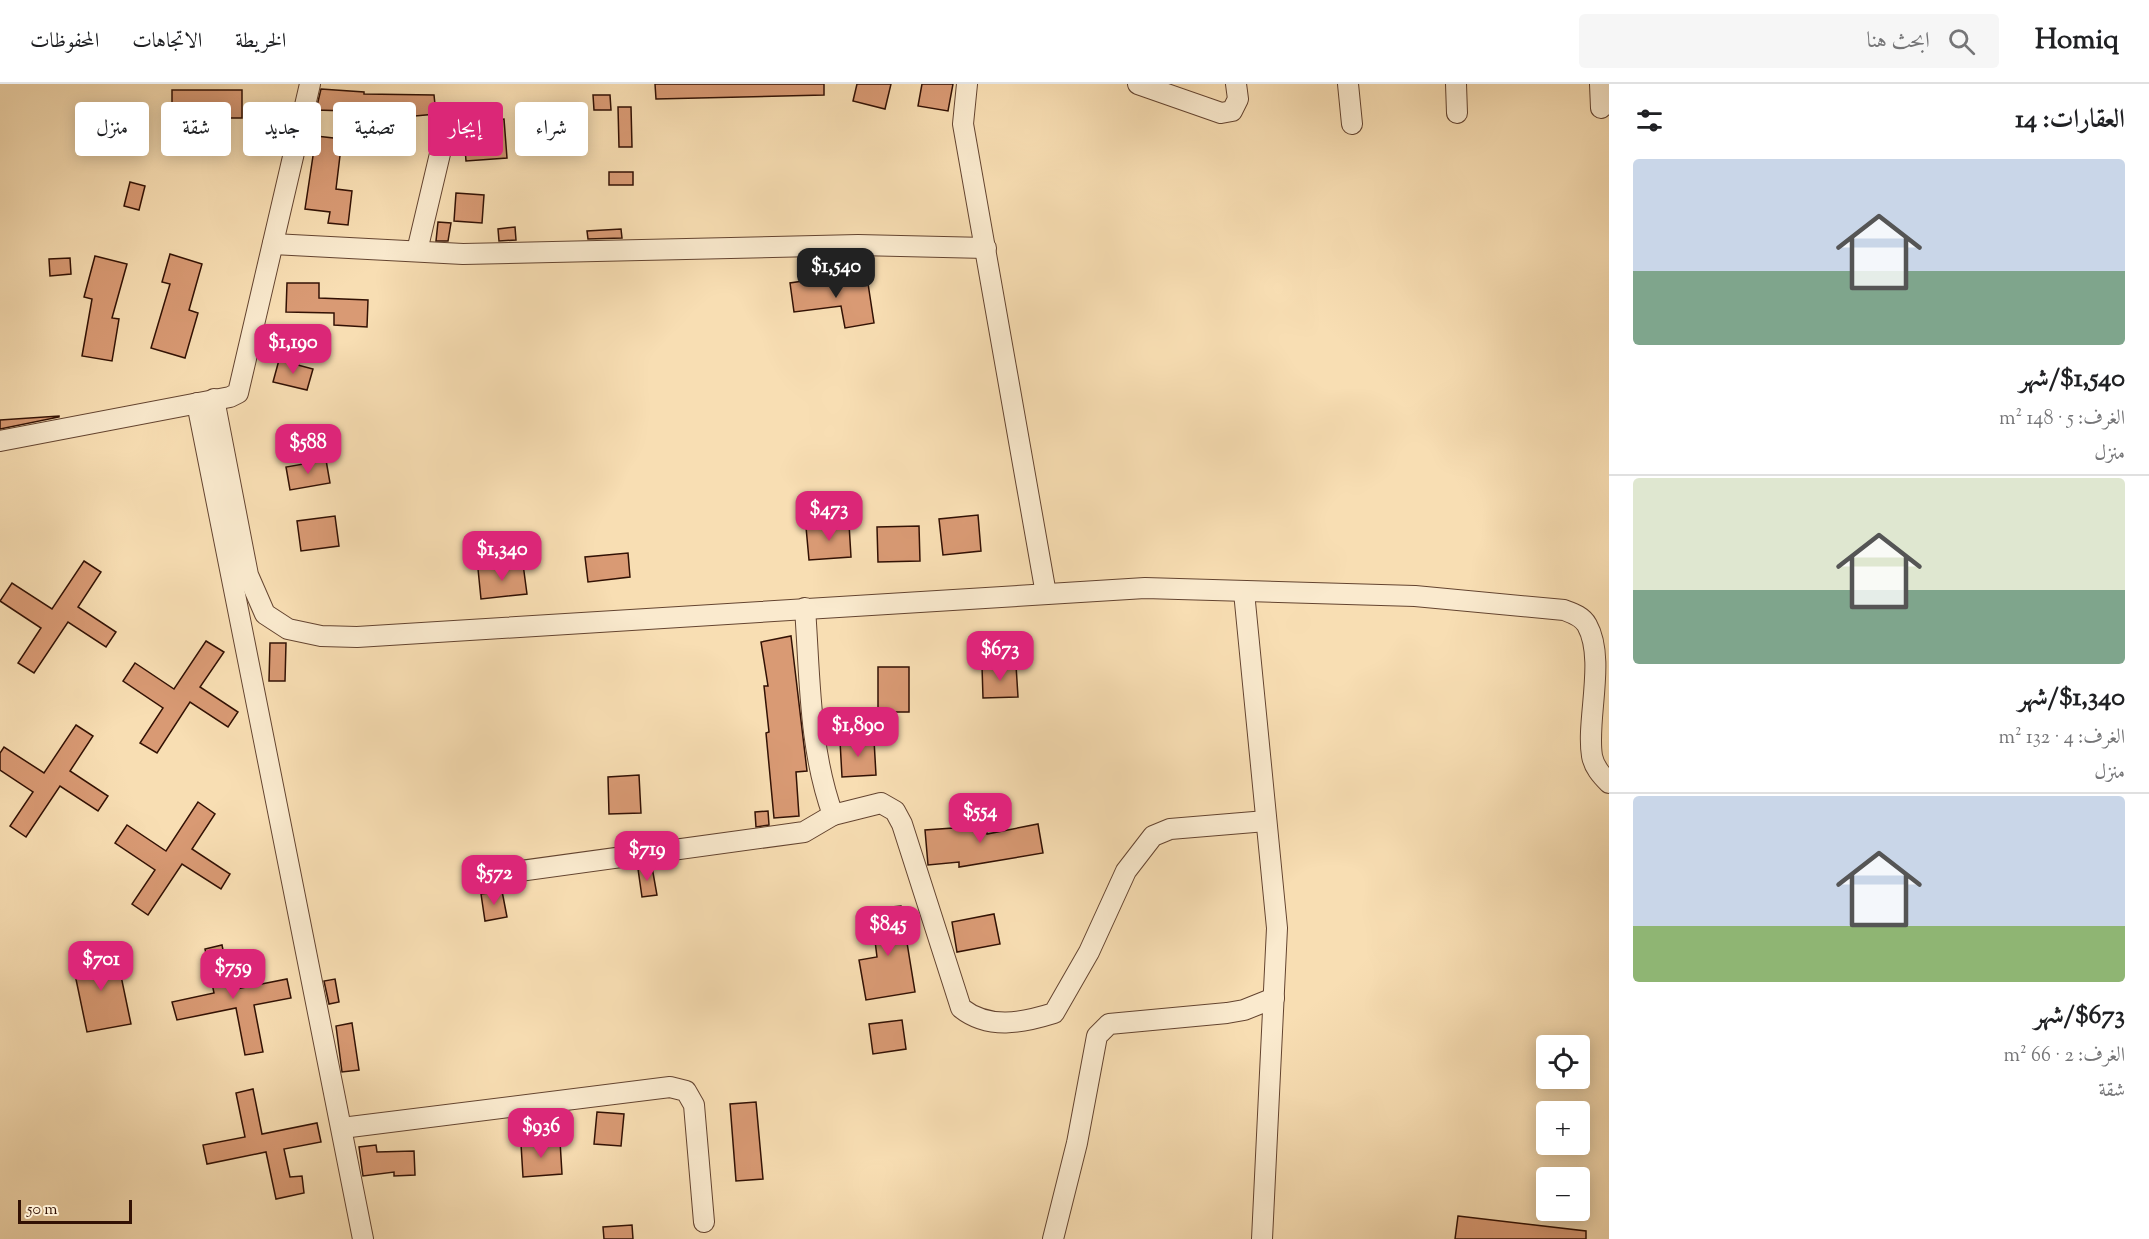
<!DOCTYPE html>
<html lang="ar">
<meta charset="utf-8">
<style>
:root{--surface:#fff;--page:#f6f6f6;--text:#202124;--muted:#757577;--line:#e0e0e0;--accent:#db2777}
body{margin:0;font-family:"Sorts Mill Goudy",Amiri,serif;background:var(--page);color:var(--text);direction:rtl;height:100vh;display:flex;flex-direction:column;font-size:22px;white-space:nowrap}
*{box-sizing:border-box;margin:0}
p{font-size:20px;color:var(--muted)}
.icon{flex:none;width:33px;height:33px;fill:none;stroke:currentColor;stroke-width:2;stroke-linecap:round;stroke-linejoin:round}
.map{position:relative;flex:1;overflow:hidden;direction:ltr}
.sheet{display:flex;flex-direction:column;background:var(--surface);width:540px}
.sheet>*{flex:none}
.hud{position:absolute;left:18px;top:18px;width:570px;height:54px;direction:rtl;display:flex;gap:12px}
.buttons{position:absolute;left:1536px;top:951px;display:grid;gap:12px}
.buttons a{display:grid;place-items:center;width:54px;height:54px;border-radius:6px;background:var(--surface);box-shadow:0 3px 15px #0003;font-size:30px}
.scale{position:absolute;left:18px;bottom:15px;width:114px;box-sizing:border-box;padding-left:6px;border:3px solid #321104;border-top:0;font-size:16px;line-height:21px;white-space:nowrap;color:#321104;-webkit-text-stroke:4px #faeace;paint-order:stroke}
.price{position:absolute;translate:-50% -51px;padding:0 14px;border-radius:12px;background:var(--accent);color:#fff;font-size:20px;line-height:39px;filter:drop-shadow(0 2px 3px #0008)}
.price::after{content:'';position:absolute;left:50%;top:36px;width:18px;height:14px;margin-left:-9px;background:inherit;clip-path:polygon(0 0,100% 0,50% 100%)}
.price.selected{background:#222;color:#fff}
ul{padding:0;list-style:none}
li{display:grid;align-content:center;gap:12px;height:318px;padding:0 24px}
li+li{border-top:2px solid var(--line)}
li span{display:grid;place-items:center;height:186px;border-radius:6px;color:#555}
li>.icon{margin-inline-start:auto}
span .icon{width:108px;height:108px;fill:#fffc;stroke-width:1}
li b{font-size:26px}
h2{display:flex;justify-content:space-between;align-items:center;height:72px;padding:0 24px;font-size:26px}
.chip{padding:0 21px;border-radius:6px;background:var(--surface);box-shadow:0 3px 15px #0003;font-size:21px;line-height:54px}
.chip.selected{background:var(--accent);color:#fff}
header{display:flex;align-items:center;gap:36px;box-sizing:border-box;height:84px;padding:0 30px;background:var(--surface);border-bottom:2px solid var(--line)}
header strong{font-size:28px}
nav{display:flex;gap:33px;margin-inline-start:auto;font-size:21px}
.search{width:420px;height:54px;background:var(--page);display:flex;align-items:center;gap:15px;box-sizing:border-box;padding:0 21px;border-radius:6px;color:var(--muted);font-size:22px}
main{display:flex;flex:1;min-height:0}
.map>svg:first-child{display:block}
.building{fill:#d99a74;stroke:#321104;stroke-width:1.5}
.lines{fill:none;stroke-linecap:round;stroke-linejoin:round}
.minor-casing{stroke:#644430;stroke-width:22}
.minor{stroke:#faeace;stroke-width:20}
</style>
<header>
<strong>Homiq</strong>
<div class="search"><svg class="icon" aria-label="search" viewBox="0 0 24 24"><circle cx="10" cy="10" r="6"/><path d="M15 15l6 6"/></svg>ابحث هنا</div>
<nav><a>الخريطة</a><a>الاتجاهات</a><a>المحفوظات</a></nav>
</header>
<main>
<section class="sheet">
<h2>العقارات: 14<svg class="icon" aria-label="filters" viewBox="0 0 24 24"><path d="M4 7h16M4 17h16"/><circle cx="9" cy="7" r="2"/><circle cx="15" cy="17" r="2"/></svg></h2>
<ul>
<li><span style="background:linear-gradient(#c9d6e8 60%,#7fa58c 0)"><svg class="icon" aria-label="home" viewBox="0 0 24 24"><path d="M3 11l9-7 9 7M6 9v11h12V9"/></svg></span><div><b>$1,540/شهر</b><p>الغرف: 5 · 148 m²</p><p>منزل</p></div></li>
<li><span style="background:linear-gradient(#dfe7d0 60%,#7fa58c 0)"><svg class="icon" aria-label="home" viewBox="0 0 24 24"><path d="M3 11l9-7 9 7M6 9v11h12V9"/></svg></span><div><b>$1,340/شهر</b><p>الغرف: 4 · 132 m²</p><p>منزل</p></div></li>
<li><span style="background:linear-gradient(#c9d6e8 70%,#8fb573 0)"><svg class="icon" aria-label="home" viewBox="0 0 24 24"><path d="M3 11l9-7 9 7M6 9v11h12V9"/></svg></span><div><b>$673/شهر</b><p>الغرف: 2 · 66 m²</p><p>شقة</p></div></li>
</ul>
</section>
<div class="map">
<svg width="1609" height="1155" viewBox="0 0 1609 1155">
<rect width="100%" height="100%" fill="#f8deb3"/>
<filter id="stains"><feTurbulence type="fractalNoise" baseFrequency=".00333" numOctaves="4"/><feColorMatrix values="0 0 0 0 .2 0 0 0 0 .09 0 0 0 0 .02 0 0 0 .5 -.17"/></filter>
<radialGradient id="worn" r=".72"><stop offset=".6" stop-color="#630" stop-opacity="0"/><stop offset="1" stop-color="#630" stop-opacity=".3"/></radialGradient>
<g class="building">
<path d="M655,0H824V11L656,15Z"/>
<path d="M857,0H891L885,25L853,17Z"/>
<path d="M922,0H953L948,27L918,22Z"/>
<path d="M321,5L364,8V10L434,11L436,30L415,32L414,29L316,26Z"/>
<rect x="172" y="6" width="70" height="28"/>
<path d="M593,11H610L611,26H594Z"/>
<path d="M618,23H631L632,63H619Z"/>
<path d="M504,35L507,74L466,77L463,39Z"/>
<path d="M316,52L342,55L336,105L352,107L348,141L328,139L330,128L305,125Z"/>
<rect x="609" y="88" width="24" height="13"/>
<path d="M130,98L145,102L139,126L124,122Z"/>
<path d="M456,109L484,111L482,139L454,137Z"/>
<path d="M438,138L451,139L448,157H436Z"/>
<path d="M515,143L516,156L499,157L498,145Z"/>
<path d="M621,145L622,154L588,155L587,147Z"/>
<path d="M170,170L202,180L189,226L198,229L185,274L151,264L170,200L162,198Z"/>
<path d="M95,172L127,180L112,234L119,235L112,277L82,272L92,215L84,213Z"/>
<path d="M70,174L71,190L50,192L49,175Z"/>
<path d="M867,193L874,239L845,244L841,222L794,228L790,199L816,195V201Z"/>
<path d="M287,199H319V214L368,216L367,243L334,241V229L286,228Z"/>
<path d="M279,276L313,285L307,306L273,298Z"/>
<path d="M59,332V333L0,345V336Z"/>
<path d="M326,376L330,399L290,406L286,383Z"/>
<path d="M978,431L981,467L943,471L939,435Z"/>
<path d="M335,432L339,462L301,467L297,437Z"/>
<path d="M849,440L851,473L809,476L806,443Z"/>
<path d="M919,442L920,477L878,478L877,443Z"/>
<path d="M628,469L630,493L588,498L585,473Z"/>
<path d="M84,477L101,488L78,523L116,548L106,563L68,538L34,589L18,579L41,544L0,517L12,499L52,525Z"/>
<path d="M523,480L527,510L481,515L478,485Z"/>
<path d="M791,552L807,687L796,688L799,732L774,734L766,649L769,648L764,602H768L761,558Z"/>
<path d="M206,557L224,568L200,603L238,628L228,643L190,618L157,669L140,659L163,624L123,597L135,579L174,605Z"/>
<path d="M270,559H286L285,597H269Z"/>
<path d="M1016,581L1018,613L983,614L982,582Z"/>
<rect x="878" y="583" width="31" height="45"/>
<path d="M76,641L93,652L70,687L108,712L98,727L60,702L26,753L10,742L33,708L0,686V669L4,663L44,689Z"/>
<path d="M874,656L876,691L842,693L840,657Z"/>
<path d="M639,691L641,729L609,730L608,693Z"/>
<path d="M198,718L215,730L192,765L230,790L221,805L182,780L148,831L132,820L155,786L115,759L127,741L166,767Z"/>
<path d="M768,727L769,741L756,743L755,728Z"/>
<path d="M984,734L987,750L1038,740L1043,769L959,783V778L928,781L925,746L953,744L952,739Z"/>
<path d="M652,783L657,811L642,813L638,785Z"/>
<path d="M502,807L507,833L485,837L481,810Z"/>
<path d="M901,822L915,908L866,916L859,876L877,873L871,825Z"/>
<path d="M994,830L1000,860L957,868L952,838Z"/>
<path d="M222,861L231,906L287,895L291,914L254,921L263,968L245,971L236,924L177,936L172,918L214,909L205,865Z"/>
<path d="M116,868L131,940L87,948L72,876Z"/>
<path d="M335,895L339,918L329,920L324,897Z"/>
<path d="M902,936L906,965L873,970L869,940Z"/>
<path d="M352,939L359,986L342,988L336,942Z"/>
<path d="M253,1005L262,1050L317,1039L321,1058L284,1065L290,1093L302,1092L304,1109L276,1115L266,1068L207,1080L203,1061L245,1053L236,1009Z"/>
<path d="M756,1018L763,1095L736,1097L730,1020Z"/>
<path d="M597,1028L624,1030L621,1062L594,1060Z"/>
<path d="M560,1057L562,1090L523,1093L521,1060Z"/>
<path d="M376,1061L377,1068L414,1067L415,1091L394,1092V1088L363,1092L359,1063Z"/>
<path d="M1458,1132L1586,1147V1155H1455Z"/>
<path d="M632,1141L633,1155H604L603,1143Z"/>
</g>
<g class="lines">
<g class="minor-casing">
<g id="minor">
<path d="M967,0L963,40L1046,510"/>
<path d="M1138,0L1221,29L1232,27L1238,15L1236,0"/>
<path d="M1348,0L1352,40"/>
<path d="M1456,0L1457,29"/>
<path d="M1600,0L1601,24"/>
<path d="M273,160L463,170L858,161L986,164"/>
<path d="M417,167L448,36"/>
<path d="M214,315L248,491L265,530L288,545L321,552L357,553L1145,504L1415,512L1564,526C1572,529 1582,532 1587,541C1606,575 1586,636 1592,672C1594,683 1601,691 1609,699"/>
<path d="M197,319L363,1155"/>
<path d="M0,357L230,313L238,309L310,0"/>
<path d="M1244,508L1277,844L1262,1155"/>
<path d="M805,524C810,593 809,665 833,731L881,719L895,727L902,740L961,924C989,946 1022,939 1054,929L1089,868L1126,787L1153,752L1170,745L1266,737"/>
<path d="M506,789L804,748L833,731"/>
<path d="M342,1044L670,1003L686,1007L694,1021L704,1138"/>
<path d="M1053,1155L1077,1059L1097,952L1109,940L1227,929L1244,926L1274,914"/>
</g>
</g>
<use href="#minor" class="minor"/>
</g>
<rect width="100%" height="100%" filter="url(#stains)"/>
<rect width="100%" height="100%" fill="url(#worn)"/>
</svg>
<div class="buttons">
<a><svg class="icon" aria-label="locate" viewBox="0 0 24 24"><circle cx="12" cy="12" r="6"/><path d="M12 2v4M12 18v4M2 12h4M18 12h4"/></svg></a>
<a>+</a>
<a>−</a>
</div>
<div class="scale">50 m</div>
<b class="price selected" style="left:836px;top:215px">$1,540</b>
<b class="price" style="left:293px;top:291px">$1,190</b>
<b class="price" style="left:308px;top:391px">$588</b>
<b class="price" style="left:829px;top:458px">$473</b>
<b class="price" style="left:502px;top:498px">$1,340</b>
<b class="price" style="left:1000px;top:598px">$673</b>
<b class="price" style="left:858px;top:674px">$1,890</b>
<b class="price" style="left:980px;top:760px">$554</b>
<b class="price" style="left:647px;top:798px">$719</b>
<b class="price" style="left:494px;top:822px">$572</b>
<b class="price" style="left:888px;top:873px">$845</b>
<b class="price" style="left:101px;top:908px">$701</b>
<b class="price" style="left:233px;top:916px">$759</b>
<b class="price" style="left:541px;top:1075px">$936</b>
<div class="hud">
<a class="chip">شراء</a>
<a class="chip selected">إيجار</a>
<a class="chip">تصفية</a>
<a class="chip">جديد</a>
<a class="chip">شقة</a>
<a class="chip">منزل</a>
</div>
</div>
</main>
